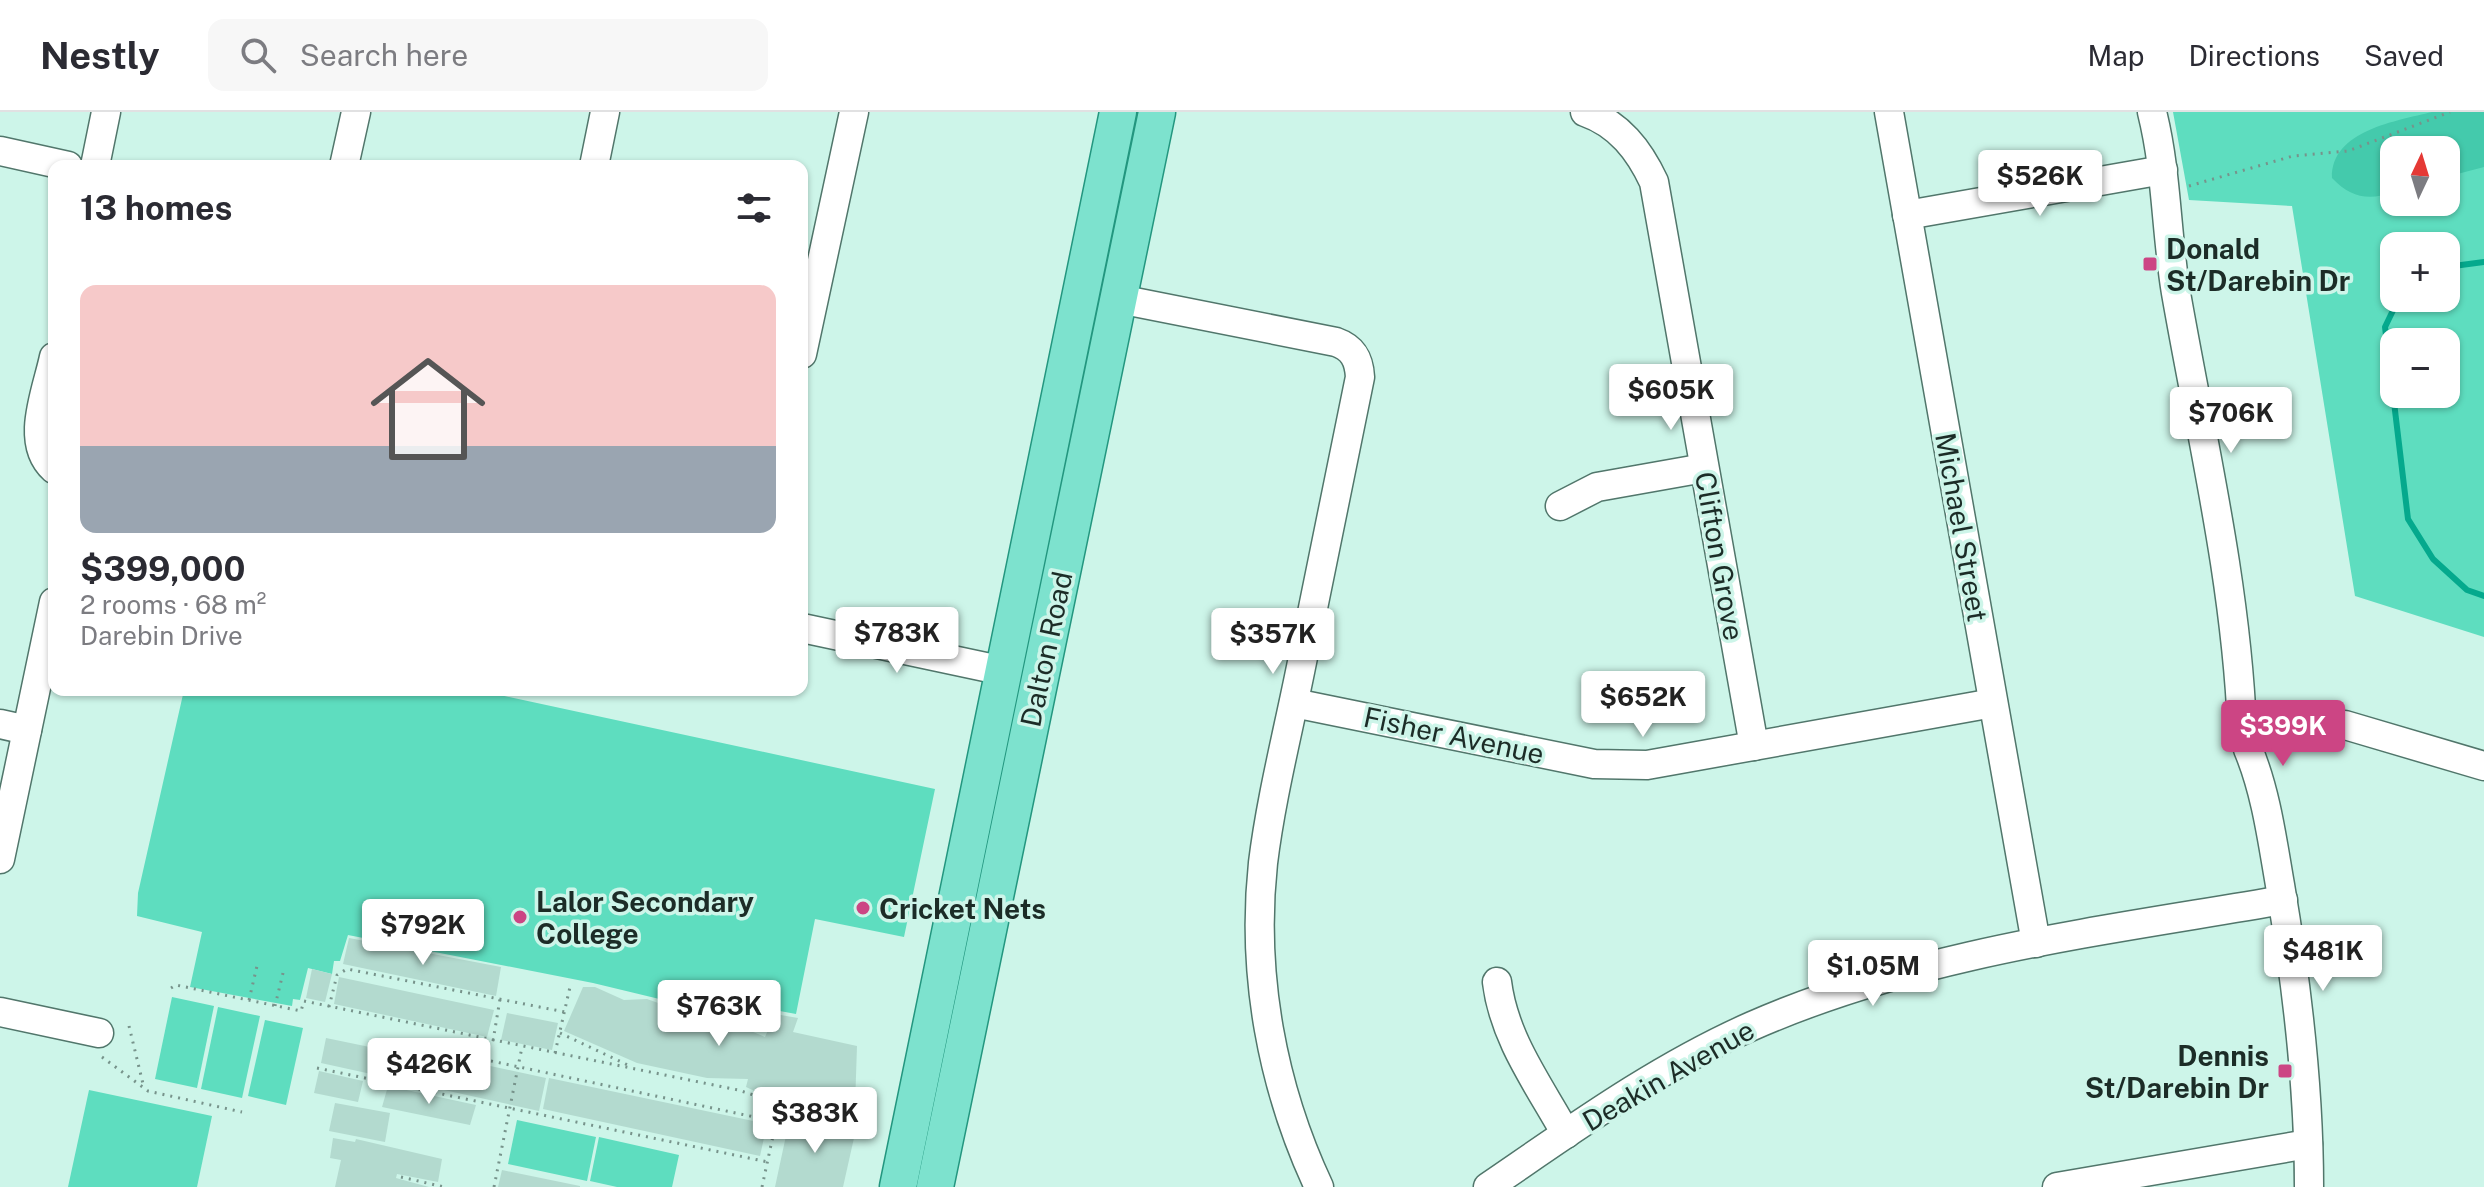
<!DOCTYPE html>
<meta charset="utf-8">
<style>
:root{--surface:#fff;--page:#f7f7f7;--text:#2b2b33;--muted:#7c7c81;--line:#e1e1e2;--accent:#cc4584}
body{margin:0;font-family:"Public Sans",sans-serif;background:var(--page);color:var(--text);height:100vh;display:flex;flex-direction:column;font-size:30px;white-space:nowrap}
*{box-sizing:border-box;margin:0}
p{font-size:26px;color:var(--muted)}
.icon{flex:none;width:44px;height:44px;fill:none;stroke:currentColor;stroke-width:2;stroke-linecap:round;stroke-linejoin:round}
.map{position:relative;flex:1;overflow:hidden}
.drawer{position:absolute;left:48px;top:48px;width:760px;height:536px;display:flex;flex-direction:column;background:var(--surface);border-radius:16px;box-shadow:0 2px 6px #0004}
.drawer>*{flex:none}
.needle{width:52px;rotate:4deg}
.tools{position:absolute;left:2380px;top:24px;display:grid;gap:16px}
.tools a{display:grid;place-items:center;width:80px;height:80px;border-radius:16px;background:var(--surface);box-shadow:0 2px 6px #0004;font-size:40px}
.price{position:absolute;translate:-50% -68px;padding:0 18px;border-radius:8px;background:#fff;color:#222;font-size:26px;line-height:52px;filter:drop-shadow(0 2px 4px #0008)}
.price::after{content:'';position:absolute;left:50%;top:48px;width:24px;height:18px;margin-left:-12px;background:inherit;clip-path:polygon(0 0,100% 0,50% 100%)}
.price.current{background:var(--accent);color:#fff}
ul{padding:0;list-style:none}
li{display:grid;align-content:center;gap:16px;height:424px;padding:0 32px}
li+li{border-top:2px solid var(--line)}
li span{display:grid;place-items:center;height:248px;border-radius:16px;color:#555}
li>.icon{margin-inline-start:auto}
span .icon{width:144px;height:144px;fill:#fffc;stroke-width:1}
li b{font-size:34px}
h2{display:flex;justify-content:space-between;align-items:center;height:96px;padding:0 32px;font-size:34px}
header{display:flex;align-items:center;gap:48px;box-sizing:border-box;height:112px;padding:0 40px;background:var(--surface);border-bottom:2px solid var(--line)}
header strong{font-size:38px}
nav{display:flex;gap:44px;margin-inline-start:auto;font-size:28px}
.search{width:560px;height:72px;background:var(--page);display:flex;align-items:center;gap:20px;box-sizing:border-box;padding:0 28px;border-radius:16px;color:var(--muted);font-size:30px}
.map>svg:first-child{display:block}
.green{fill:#5eddbf;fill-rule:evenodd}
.forest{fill:#44caac}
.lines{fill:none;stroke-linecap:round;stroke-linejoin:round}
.stream{stroke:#05a98d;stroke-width:6}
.building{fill:#b3dacf}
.minor-casing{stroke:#51766b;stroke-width:31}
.major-casing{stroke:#23967f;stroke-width:39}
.path{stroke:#77938b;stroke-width:3;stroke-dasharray:2 6;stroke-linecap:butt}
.minor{stroke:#fff;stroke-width:28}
.major{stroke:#7de2ce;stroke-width:36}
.poi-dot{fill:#cc4584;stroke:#cdf5e9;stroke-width:3}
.labels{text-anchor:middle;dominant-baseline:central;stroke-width:7;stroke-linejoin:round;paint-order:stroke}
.poi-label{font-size:28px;font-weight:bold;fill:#1c2c27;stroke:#cdf5e9;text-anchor:start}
.street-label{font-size:28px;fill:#1c2c27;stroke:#cdf5e9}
</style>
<header>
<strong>Nestly</strong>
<div class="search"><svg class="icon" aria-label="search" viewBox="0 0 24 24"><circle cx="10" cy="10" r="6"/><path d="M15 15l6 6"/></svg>Search here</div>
<nav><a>Map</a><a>Directions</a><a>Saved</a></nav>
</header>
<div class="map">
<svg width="2484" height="1075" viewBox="0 0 2484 1075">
<rect width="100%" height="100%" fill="#cdf5e9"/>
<g class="green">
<path d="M2173,0H2484V525L2355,484L2292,94L2189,88ZM2394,38H2446V90H2394ZM2394,134H2446V186H2394ZM2394,230H2446V282H2394Z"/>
<path d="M184,578H477L935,677L904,825L815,807L796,902L769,897L763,912L593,871L348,823L340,849H334L332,862L308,856L300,888L293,887L292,894L190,875L202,820L137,804L138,781Z"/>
<path d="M172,885L214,894L197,976L155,967Z"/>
<path d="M218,895L260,904L242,986L201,977Z"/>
<path d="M265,908L303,916L286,993L248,984Z"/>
<path d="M89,978L212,1004L197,1075H68Z"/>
<path d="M517,1008L596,1025L587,1069L508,1052Z"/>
<path d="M599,1025L679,1043L672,1075H617L590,1069Z"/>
</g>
<path class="forest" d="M2432,0H2484V55L2446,65V38H2394V80C2369,89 2351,86 2332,66C2331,18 2397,9 2432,0Z"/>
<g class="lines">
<g class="stream">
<path d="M2446,155L2484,150"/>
<path d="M2399,186L2385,215L2408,407L2433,447L2467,478L2484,484"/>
</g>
</g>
<g class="building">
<path d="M349,826L501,855L496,884L343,852Z"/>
<path d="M312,857L332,862L325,890L306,886Z"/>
<path d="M339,865L494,898L487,925L334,892Z"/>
<path d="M583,875H595L624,888L647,887L700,906L734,912L765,925L775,902L798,906L793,920L857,934L855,994L798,991L800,986L772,979L768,985L746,975L748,967L707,966L637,951L564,919Z"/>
<path d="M507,901L558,911L552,938L501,928Z"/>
<path d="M326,926L457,953L458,947L546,966L539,999L321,951Z"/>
<path d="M319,959L363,969L358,990L314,981Z"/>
<path d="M549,966L767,1012L760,1044L543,997Z"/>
<path d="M388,974L476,993L470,1013L382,995Z"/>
<path d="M335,991L390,1001L385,1030L329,1019Z"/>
<path d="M790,1005L856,1017L843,1075H775Z"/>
<path d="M333,1026L355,1030L356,1027L442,1047L438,1070L397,1062L396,1066L429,1075H335L341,1048L330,1046Z"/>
<path d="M502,1058L580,1074V1075H498Z"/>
</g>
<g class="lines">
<g class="minor-casing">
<g id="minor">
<path d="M1585,0C1619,12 1639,38 1654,70L1754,634"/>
<path d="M1889,0L2036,831"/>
<path d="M2152,0C2167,60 2166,121 2176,181C2201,324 2236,469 2242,615"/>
<path d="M0,39L68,54"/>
<path d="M95,54L106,0"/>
<path d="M344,54L356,0"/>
<path d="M594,54L605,0"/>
<path d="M1907,103L2163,58"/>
<path d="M1119,187L1336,230C1353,236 1359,247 1360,265C1340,362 1321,459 1301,555C1288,620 1271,686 1263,751C1251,862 1272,975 1319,1075"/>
<path d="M802,242L854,0"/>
<path d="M54,245C47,279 24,330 54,357"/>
<path d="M1560,394L1597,375L1704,356"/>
<path d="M802,516L1004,559"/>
<path d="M1294,591L1594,652L1647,653L1993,591"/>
<path d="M0,612L27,618"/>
<path d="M2270,614L2345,613L2484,654"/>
<path d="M2248,637C2266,680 2272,727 2280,773C2297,873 2309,973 2309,1075"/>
<path d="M0,747L54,490"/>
<path d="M1497,870C1504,927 1539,973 1566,1022"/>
<path d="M0,900L99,921"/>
<path d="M1488,1075C1573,1017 1657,956 1752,914C1920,840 2104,819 2283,788"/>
<path d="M2057,1075L2308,1032"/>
</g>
</g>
<g class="major-casing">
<g id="major">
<path d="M898,1075L1118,0"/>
<path d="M935,1075L1157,0"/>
</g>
</g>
<g class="path">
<path d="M2189,74L2293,44L2348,39L2450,0"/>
<path d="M171,876L176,873L301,899L304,889L738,978L775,990L852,1001"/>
<path d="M249,888L257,854"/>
<path d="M275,894L283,861"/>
<path d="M329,895L337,863L347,857L565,900"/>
<path d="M129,914L144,976"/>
<path d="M560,921L632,955"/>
<path d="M493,929L500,887"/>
<path d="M444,939L778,1010"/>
<path d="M555,941L570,875"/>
<path d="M102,945L148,979L242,1000"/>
<path d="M317,956L768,1050"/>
<path d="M401,1065L444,1075"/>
<path d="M494,1075L522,935"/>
<path d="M762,1075L780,991"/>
</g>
<use href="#minor" class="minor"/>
<use href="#major" class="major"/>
</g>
<g class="poi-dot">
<rect x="2142" y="144" width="16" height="16" rx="4"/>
<circle cx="863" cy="796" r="8"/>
<circle cx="520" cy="805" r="8"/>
<rect x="2277" y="951" width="16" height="16" rx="4"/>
</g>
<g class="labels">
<g class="poi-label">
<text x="2166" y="136">Donald<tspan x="2166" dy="32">St/Darebin Dr</tspan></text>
<text x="536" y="789">Lalor Secondary<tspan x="536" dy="32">College</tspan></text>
<text x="879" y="796">Cricket Nets</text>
<text x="2269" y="943" text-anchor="end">Dennis<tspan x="2269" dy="32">St/Darebin Dr</tspan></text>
</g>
<g class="street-label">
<text transform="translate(1962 415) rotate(80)">Michael Street</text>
<text transform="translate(1720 444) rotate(80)">Clifton Grove</text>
<text transform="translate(1046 537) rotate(-78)">Dalton Road</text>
<text transform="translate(1454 623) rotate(12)">Fisher Avenue</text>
<text transform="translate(1668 963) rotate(-30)">Deakin Avenue</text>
</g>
</g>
</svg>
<div class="tools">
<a><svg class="needle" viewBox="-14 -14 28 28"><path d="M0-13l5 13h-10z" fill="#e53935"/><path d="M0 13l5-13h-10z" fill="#7c7c81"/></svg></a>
<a>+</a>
<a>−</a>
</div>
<b class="price" style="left:2040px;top:106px">$526K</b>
<b class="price" style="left:1671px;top:320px">$605K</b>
<b class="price" style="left:2231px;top:343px">$706K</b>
<b class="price" style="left:897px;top:563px">$783K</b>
<b class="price" style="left:1273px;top:564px">$357K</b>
<b class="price" style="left:1643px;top:627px">$652K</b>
<b class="price current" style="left:2283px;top:656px">$399K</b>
<b class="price" style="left:423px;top:855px">$792K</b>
<b class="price" style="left:2323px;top:881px">$481K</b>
<b class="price" style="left:1873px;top:896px">$1.05M</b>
<b class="price" style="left:719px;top:936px">$763K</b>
<b class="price" style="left:429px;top:994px">$426K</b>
<b class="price" style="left:815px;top:1043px">$383K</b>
<section class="drawer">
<h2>13 homes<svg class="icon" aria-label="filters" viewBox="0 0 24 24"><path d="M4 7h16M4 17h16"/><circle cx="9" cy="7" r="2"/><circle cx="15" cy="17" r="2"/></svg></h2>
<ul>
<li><span style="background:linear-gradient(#f6c9c9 65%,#9aa5b1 0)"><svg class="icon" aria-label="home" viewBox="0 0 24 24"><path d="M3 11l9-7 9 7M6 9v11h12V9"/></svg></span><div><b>$399,000</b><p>2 rooms · 68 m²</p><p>Darebin Drive</p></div></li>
</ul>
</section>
</div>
